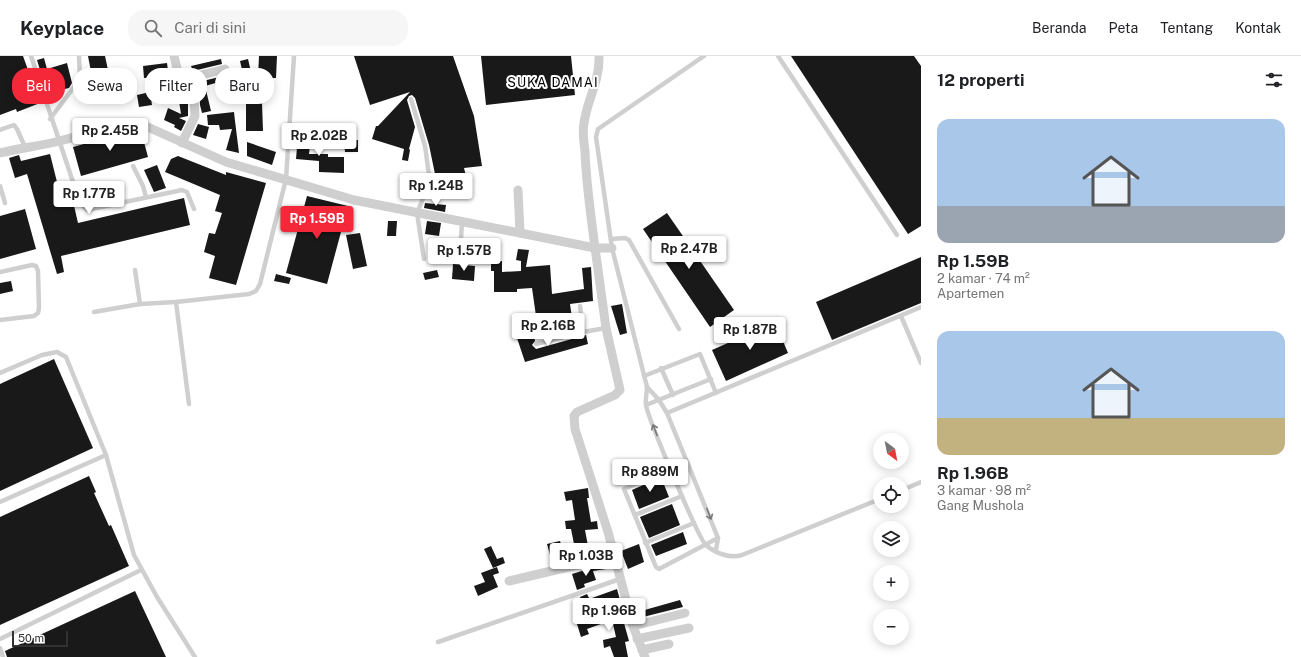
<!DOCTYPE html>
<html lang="id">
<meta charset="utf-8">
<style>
:root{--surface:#fff;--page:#f6f6f6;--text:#202124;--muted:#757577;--line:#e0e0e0;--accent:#f52839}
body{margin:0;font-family:"Public Sans",sans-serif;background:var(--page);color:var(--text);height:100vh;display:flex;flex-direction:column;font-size:15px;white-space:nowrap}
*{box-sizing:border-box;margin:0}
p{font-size:13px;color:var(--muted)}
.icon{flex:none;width:22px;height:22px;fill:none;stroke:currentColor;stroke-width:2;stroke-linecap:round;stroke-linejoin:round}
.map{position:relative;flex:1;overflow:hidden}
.details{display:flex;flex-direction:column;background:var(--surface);width:380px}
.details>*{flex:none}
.top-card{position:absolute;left:12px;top:12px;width:380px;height:36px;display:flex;gap:8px}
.needle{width:26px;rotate:148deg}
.fabs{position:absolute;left:873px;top:377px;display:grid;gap:8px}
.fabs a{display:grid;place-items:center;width:36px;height:36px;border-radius:50%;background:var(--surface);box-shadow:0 2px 10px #0003;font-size:20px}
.scale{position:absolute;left:12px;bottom:10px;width:56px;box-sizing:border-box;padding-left:4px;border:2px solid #323232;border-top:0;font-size:11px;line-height:14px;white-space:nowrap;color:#323232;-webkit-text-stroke:3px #fff;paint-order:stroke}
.price{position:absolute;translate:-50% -34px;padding:0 9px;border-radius:4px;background:#fff;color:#222;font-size:13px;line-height:26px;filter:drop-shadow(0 1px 2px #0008)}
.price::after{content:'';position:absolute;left:50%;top:24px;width:12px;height:9px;margin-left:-6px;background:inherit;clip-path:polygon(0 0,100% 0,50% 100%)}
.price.selected{background:var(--accent);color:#fff}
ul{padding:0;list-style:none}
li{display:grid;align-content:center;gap:8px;height:212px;padding:0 16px}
li span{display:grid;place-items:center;height:124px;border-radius:12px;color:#555}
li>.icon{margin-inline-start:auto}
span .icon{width:72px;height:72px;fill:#fffc;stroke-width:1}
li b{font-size:17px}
h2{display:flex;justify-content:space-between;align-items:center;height:48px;padding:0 16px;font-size:17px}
.pill{padding:0 14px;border-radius:16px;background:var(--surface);box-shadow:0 2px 10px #0003;font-size:14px;line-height:36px}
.pill.selected{background:var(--accent);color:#fff}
header{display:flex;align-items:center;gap:24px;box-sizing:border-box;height:56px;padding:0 20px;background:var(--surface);border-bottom:1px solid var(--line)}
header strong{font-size:19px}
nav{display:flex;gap:22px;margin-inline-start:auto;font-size:14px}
.search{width:280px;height:36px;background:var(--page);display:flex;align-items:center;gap:10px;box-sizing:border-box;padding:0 14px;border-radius:16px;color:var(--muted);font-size:15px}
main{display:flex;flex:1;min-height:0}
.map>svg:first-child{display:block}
.building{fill:#191919}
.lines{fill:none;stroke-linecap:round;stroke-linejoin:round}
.lane{stroke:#cfcfcf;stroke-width:4.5}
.street{stroke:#cfcfcf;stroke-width:9}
.oneway{stroke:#797979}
.labels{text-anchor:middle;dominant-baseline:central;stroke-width:4;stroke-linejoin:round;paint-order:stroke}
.quarter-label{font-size:13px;letter-spacing:1px;fill:#000;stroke:#fff}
</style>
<header>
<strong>Keyplace</strong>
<div class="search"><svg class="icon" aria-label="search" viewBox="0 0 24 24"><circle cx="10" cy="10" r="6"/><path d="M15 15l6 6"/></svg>Cari di sini</div>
<nav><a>Beranda</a><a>Peta</a><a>Tentang</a><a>Kontak</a></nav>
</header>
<main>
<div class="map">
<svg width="921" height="601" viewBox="0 0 921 601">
<rect width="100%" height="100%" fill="#fff"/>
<g class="building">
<path d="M0,0H23L40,47L17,56L16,53L0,59Z"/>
<path d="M88,0H105L111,28L94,31Z"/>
<path d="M259,0H277L276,22H258Z"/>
<path d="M354,0H453L474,60L482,110L464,112L466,120L435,118L429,89L415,42L412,39L409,40L407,44L415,71L409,93L410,94L408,105L402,104L404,93L372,83L376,70H378L410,36L370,49Z"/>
<path d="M481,0H571L575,39L486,49Z"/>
<path d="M791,0H914L921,10V170L908,178Z"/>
<path d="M44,2L47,13L67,7L72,27L69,32L47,37L37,4Z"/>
<path d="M221,3L222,8L193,15L191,10Z"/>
<path d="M248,3L258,46H262L263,75H246V35L231,38L230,29L220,31L219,26L205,30L211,55L202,57L200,49L199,26L227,19V21L243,18L240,5Z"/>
<path d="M167,7L169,23L158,25L157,21L144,22L143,10Z"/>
<path d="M150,36L152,49L139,51L137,39Z"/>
<path d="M188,44V60L179,62L186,65L181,75L174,71L175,69L164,64L168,52L181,58L179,45Z"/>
<path d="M234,56L235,65L239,97L226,94L232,73L220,74L219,69H208L207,59Z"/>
<path d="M198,68L209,71L206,83L193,79Z"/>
<path d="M134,74L141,75L148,101L81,120L73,91Z"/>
<path d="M298,80L311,81L309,98H328V101H344V117L319,116V105L296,103Z"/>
<path d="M358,84V96H345L344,85Z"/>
<path d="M247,86L276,96L272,109L247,100Z"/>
<path d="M50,98L59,134L70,132L78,167L184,142L190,169L61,200L64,216L57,218L27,118L15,122L9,102L19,99L21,105Z"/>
<path d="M178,100L226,119V116L266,127L236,229L209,222L215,200L204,196L209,177L215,178L222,157L215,155L220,139L165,116L171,103Z"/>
<path d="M157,109L166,132L154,136L144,114Z"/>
<path d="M307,140L348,150L327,228L286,217Z"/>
<path d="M425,147L446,149L445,156L424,152Z"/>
<path d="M25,153L36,193L0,203V160Z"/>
<path d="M667,157L734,254L710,271L643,173Z"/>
<path d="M388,165H397L396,180H387Z"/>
<path d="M427,165L441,167L439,180L425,178Z"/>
<path d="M360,177L367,210L353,213L346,179Z"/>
<path d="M518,193L529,194L526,211L550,209L552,238L584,233L582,212L591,211L593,245L570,248L572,262L537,267L532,232L517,233V236H494V215H491V205H502V216L521,215V205L516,204Z"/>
<path d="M921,201V247L832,284L816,246Z"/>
<path d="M453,208L475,210L474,225L452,223Z"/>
<path d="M437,214L439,221L425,224L423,217Z"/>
<path d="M276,218L291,222L289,228L274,225Z"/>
<path d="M11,225L13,235L0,238V227Z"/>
<path d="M622,248L627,277L620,279L611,250Z"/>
<path d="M775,266L788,297L726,325L712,294Z"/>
<path d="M534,279L535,285L532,289L536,293L586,279L588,288L525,306L517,282Z"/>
<path d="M54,303L93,392L0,435V328Z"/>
<path d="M89,420L96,436L94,437L109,470L111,469L129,510L0,569V461Z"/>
<path d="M661,421L669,441L639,453L632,434Z"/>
<path d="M588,432L589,442H587L591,466L597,465L598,473L585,474L588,490L575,493L571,473H566L565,465L575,464L572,444L566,445L564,436Z"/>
<path d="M672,448L680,469L649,482L640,461Z"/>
<path d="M683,476L687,488L656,500L651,489Z"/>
<path d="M560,485L563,495L550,499L547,488Z"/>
<path d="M639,488L644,506L628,513L621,495Z"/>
<path d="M491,490L497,503L503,501L505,507L493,512L484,493Z"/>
<path d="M605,508L606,513L593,515L596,524L584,528L585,531L577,534L572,518Z"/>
<path d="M497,511L499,517L493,519L498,531L478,540L474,530L485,526L481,517Z"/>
<path d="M617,533L620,544L613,546L612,544L576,556L573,548L581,545L580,541L587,538L589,542H592Z"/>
<path d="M135,535L166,601H7L5,595Z"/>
<path d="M680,544L683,551L643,561L641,555Z"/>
<path d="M617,553L619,560H622L629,585L625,586L628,601H614L610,590L604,592L603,584L616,581L612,564L587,573L589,578L581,581L577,568Z"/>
</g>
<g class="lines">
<g class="lane">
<path d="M31,0L80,147L87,154L182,134L187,136L194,153"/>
<path d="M704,0L598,73L596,81L612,192L647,331C647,337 645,344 646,349C648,362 699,484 706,489C715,497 730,503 742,499L880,443"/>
<path d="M778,0L897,179"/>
<path d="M411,43L425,90L429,119L427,133L417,157L424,203"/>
<path d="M50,63L80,23L79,0"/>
<path d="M0,74L14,69L17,73L25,91"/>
<path d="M133,110L143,130L146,141"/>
<path d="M0,130L5,147"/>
<path d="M611,183L625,182L629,184L679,273"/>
<path d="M460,200L462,166"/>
<path d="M135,214L140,248"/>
<path d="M0,216L32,209L36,210L38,215L39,252L38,257L34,260L0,264"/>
<path d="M580,250L583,276"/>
<path d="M94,256L140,248L176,246"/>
<path d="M901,260L921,307"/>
<path d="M536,288L583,276L606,272"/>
<path d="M661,312L673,339"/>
<path d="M0,317L42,299L57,296L66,301L106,399L134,499L157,541L195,601"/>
<path d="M644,320L700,298L716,337"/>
<path d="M647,331L659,344L667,357L718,482L716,494"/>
<path d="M189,348L176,246L249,238L256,235L260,228L286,123L294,0"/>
<path d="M646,349L711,323"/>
<path d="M667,357L921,251"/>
<path d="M670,413L624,433L656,511L659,513L718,482"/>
<path d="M902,434L921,426"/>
<path d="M0,446L106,399"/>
<path d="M635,459L682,440"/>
<path d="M645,487L694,467"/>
<path d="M0,583L141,514"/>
<path d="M438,586L620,523"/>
<path d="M0,592L3,601"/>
</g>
<g class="street">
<path d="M174,0L179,21L182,22L193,21L195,60L182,87"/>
<path d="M599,0C600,25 587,44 584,67C582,76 584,86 585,95C586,127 591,160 595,192H612"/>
<path d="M193,21L225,13"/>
<path d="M0,97C20,92 40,90 60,85C87,78 113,67 141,68L226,106L354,144L595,192L606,272L620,334L615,339L577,356L574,360L575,373L608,476L633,570L645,601"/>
<path d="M518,134L520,177"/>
<path d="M509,525L615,500"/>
<path d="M633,570L685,557"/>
<path d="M637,583L689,572"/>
<path d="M642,594L669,588"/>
</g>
</g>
<defs><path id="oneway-shaft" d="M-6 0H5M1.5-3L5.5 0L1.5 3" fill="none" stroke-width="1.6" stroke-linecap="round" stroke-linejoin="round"/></defs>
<g class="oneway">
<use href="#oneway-shaft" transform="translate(655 374) rotate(-111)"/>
<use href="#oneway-shaft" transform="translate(709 458) rotate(68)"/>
</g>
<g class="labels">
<g class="quarter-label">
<text x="553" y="26">SUKA DAMAI</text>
</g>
</g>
</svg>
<div class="fabs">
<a><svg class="needle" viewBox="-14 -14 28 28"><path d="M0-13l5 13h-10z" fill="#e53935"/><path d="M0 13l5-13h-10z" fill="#757577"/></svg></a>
<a><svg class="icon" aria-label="locate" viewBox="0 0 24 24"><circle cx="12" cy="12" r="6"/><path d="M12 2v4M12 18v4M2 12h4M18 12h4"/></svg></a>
<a><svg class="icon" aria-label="layers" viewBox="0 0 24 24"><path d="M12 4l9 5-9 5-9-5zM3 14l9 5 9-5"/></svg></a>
<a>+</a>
<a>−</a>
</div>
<div class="scale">50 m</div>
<b class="price" style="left:110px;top:96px">Rp 2.45B</b>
<b class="price" style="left:319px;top:101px">Rp 2.02B</b>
<b class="price" style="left:436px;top:151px">Rp 1.24B</b>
<b class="price" style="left:89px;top:159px">Rp 1.77B</b>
<b class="price selected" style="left:317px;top:184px">Rp 1.59B</b>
<b class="price" style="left:689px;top:214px">Rp 2.47B</b>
<b class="price" style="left:464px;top:216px">Rp 1.57B</b>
<b class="price" style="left:548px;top:291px">Rp 2.16B</b>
<b class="price" style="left:750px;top:295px">Rp 1.87B</b>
<b class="price" style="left:650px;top:437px">Rp 889M</b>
<b class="price" style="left:586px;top:521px">Rp 1.03B</b>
<b class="price" style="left:609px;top:576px">Rp 1.96B</b>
<div class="top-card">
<a class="pill selected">Beli</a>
<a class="pill">Sewa</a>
<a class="pill">Filter</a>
<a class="pill">Baru</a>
</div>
</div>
<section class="details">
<h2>12 properti<svg class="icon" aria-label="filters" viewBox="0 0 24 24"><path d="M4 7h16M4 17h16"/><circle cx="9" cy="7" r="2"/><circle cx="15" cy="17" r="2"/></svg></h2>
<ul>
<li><span style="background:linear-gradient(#a9c7e8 70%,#9aa5b1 0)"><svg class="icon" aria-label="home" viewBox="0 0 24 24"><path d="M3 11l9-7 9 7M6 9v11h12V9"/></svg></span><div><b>Rp 1.59B</b><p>2 kamar · 74 m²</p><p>Apartemen</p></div></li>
<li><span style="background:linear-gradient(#a9c7e8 70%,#c2b280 0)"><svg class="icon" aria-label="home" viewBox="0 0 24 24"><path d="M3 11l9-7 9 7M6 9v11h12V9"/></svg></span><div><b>Rp 1.96B</b><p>3 kamar · 98 m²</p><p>Gang Mushola</p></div></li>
</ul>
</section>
</main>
